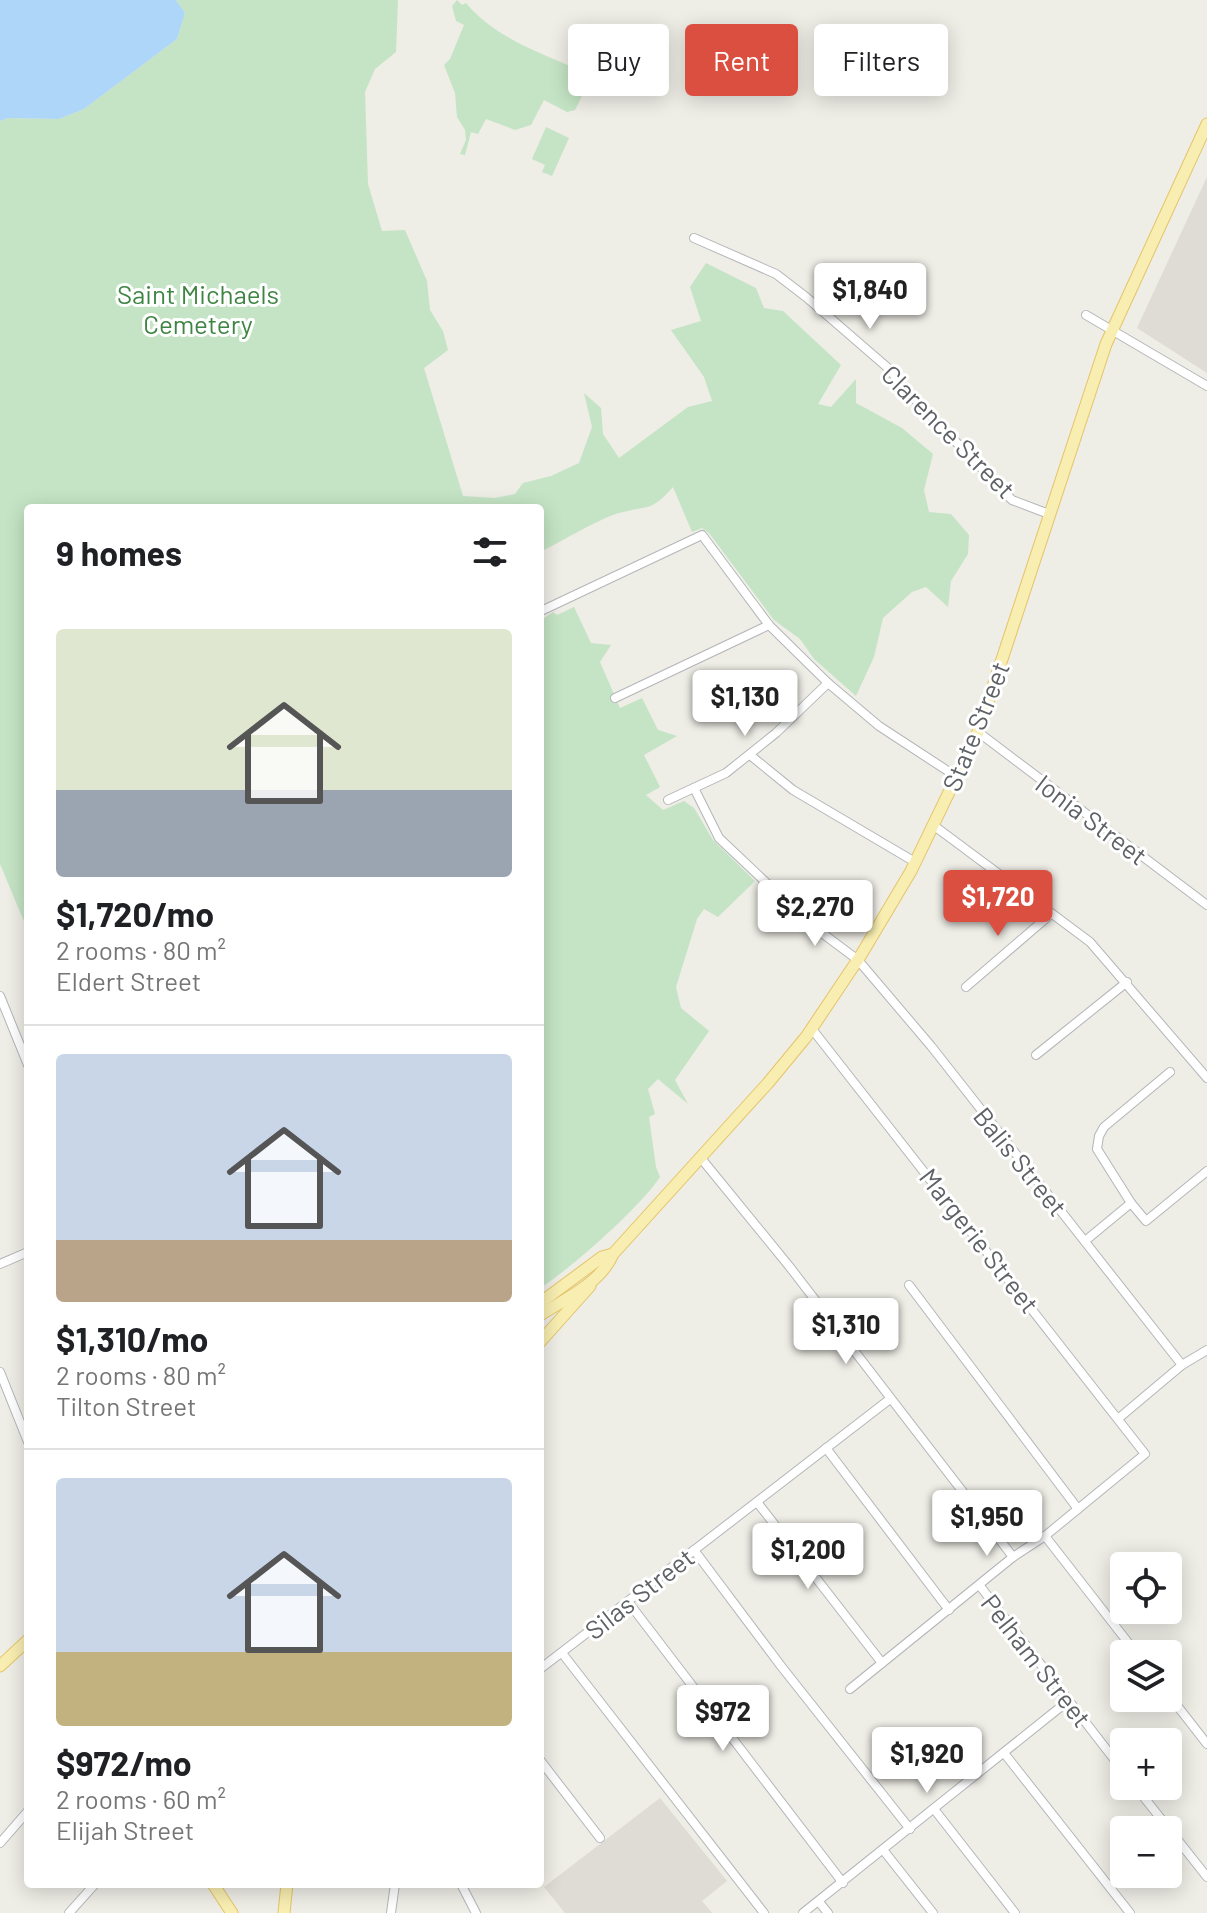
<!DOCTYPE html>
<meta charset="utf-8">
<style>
:root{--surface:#fff;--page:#f6f6f6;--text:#202124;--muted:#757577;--line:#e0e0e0;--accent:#da4f40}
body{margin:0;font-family:Barlow,sans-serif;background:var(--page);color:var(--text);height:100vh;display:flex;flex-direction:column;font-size:30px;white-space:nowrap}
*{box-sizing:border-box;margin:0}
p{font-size:26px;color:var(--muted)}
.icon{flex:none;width:44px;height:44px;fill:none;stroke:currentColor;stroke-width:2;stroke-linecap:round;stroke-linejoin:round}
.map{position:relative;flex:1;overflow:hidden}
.drawer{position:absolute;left:24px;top:504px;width:520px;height:1384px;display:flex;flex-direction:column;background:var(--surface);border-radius:8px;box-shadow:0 4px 20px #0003}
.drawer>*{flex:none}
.guide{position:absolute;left:568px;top:24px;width:518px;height:72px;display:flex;gap:16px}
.tools{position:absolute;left:1110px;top:1552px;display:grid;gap:16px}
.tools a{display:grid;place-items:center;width:72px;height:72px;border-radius:8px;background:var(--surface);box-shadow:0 4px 20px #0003;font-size:40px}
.price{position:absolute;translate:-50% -68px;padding:0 18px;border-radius:8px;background:#fff;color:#222;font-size:26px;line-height:52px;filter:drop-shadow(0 2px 4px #0008)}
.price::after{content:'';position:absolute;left:50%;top:48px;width:24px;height:18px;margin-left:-12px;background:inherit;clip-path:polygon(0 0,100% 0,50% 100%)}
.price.selected{background:var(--accent);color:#fff}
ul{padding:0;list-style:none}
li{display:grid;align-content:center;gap:16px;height:424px;padding:0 32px}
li+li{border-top:2px solid var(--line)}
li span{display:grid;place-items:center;height:248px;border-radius:8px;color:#555}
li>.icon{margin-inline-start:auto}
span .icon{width:144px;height:144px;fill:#fffc;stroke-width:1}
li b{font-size:34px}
h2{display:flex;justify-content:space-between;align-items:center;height:96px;padding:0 32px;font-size:34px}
.tag{padding:0 28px;border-radius:8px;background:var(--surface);box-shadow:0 4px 20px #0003;font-size:28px;line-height:72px}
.tag.selected{background:var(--accent);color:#fff}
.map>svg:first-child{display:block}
.education{fill:#dedcd4}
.green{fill:#c5e4c5}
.water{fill:#add6f8}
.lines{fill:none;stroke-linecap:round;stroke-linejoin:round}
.minor-casing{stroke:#b3b6b9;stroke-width:10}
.major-casing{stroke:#e5c468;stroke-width:13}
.minor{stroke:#fff;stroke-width:8}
.major{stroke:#f8eeb1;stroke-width:11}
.labels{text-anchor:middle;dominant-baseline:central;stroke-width:6;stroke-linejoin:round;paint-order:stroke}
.park-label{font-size:26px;fill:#3e8442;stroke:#fff}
.street-label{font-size:26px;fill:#5e6165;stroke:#fff}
</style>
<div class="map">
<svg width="1207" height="1913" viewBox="0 0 1207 1913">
<rect width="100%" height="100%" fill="#eeede6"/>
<g class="education">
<path d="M1207,177V373L1137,328Z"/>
<path d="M660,1798L727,1881L702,1901L712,1913H565L544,1887Z"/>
</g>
<g class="green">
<path d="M176,0H398L396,52L375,69L365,92L368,184L382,231L405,230L427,281L430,310L443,331L448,350L424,368L463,496L495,498L515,494L523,483L551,476L579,463L592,427L584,393L601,408L603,434L619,458L688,407L712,401L704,377L671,330L701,321L690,287L706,263L756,288L764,308L783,311L841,365L818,404L831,407L856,379V403L902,428L933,454L924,490L929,512L951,514L969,535L968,554L951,581L948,607L926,587L912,592L883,618L874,657L856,696L814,659L800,639L774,620L709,533L702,528L692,532L673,487C651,512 649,505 619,513C598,519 561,542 540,552V508H28V931L0,864V121L8,118L59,119L84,109L177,39L185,13Z"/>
<path d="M457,0L462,5L466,3C496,39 542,53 584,72L588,81H585L581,88L585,90L575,110L567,112L544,100L531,125L515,130L486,119L478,134L471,132L465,155L460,154L466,140L465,130L457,117L455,93L444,65L450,59L464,25L456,21L452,6Z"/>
<path d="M546,127L569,138L552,176L542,172L545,165L532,159Z"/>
<path d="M574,607L591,643L611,645L600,662L620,708L642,698L658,730L677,736L644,755L660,787L646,795L663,810L684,801L694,808L713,840L755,881L718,917L704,909L697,919L676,987L681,1008L709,1031L675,1080L688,1104L658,1079L648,1089L655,1114L649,1117L656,1167L660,1177C640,1207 572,1268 540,1288V621L553,612L557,615Z"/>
</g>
<path class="water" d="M0,0H176L185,13L177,39L84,109L59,119L8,118L0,121Z"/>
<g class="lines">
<g class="minor-casing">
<g id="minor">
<path d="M694,238L776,274L806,297L888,368L906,390L1012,500L1049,514"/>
<path d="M1086,315L1207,386"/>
<path d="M541,611L702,535L769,625L828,683L879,726L957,777"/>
<path d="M615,698L769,625"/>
<path d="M978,732L1207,905"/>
<path d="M750,755L793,790L915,862"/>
<path d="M694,788L719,838L810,924L858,960L931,1046L1182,1365"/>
<path d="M668,800L726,773L776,733L828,683"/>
<path d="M933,825L1090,942L1207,1078"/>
<path d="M966,987L1051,914"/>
<path d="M0,996L28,1065"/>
<path d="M812,1029L1145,1454L1045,1536L1013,1557L850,1689"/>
<path d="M1036,1055L1127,982"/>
<path d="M700,1157L789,1266L1013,1557"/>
<path d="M1131,1203L1146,1221L1207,1171"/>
<path d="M1085,1241L1131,1203L1097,1149L1099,1136L1104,1127L1170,1072"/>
<path d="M0,1264L28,1252"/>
<path d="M909,1285L1078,1509"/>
<path d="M0,1372L28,1442"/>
<path d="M1119,1418L1182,1365L1207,1350"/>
<path d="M826,1448L949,1610"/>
<path d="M757,1502L882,1663"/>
<path d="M1045,1536L1137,1654"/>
<path d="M694,1550L781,1666L910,1829"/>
<path d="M980,1586L1124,1772"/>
<path d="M629,1603L843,1883"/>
<path d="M562,1653L764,1913"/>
<path d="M540,1669L890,1399"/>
<path d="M1168,1694L1207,1744"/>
<path d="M1004,1753L1130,1913"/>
<path d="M540,1760L600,1838"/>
<path d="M1135,1786L1207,1877"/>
<path d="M934,1809L1015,1913"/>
<path d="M0,1843L28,1811"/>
<path d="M884,1851L933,1913"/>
<path d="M461,1884L476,1913"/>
<path d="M819,1902L828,1913"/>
<path d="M69,1913L95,1884"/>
<path d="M391,1913L395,1884"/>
<path d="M803,1913L1068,1701"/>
</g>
</g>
<g class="major-casing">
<g id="major">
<path d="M540,1303L602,1257L613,1254"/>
<path d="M540,1315C565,1299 601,1283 613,1254L768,1083L806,1037L861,955L911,871L978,732L1106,344L1207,124"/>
<path d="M540,1342L590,1286"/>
<path d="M0,1666L28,1640"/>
<path d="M213,1884L232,1913"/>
<path d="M284,1913L287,1884"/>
</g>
</g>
<use href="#minor" class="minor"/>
<use href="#major" class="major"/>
</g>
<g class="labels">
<g class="park-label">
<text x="198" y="293">Saint Michaels<tspan x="198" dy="30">Cemetery</tspan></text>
</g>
<g class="street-label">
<text transform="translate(949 431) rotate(45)">Clarence Street</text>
<text transform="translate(975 726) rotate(-68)">State Street</text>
<text transform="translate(1092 819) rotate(37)">Ionia Street</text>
<text transform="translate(1021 1161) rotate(51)">Balis Street</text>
<text transform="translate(980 1240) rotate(52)">Margerie Street</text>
<text transform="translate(639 1593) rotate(-38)">Silas Street</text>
<text transform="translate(1037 1660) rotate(52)">Pelham Street</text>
</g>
</g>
</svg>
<div class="tools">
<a><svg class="icon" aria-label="locate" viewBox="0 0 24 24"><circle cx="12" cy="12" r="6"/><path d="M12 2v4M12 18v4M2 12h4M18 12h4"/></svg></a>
<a><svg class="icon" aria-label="layers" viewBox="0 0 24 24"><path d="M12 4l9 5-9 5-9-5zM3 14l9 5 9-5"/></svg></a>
<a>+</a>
<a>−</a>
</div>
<b class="price" style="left:870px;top:331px">$1,840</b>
<b class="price" style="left:745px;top:738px">$1,130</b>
<b class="price selected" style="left:998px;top:938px">$1,720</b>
<b class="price" style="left:815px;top:948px">$2,270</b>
<b class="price" style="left:846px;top:1366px">$1,310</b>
<b class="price" style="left:987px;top:1558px">$1,950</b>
<b class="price" style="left:808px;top:1591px">$1,200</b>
<b class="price" style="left:723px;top:1753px">$972</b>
<b class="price" style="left:927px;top:1795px">$1,920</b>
<div class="guide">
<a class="tag">Buy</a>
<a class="tag selected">Rent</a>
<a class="tag">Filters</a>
</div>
<section class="drawer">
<h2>9 homes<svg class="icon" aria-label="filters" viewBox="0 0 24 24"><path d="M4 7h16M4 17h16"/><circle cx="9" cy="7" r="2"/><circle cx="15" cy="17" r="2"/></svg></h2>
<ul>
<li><span style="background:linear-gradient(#dfe7d0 65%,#9aa5b1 0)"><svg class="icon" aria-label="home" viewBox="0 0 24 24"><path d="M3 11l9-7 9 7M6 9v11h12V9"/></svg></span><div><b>$1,720/mo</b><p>2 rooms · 80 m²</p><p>Eldert Street</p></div></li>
<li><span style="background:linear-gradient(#c9d6e8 75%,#b9a48a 0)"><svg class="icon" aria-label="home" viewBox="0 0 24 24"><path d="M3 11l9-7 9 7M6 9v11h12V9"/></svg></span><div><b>$1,310/mo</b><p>2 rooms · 80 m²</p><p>Tilton Street</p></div></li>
<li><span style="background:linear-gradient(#c9d6e8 70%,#c2b280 0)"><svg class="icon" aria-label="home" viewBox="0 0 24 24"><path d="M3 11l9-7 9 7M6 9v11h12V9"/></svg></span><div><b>$972/mo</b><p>2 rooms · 60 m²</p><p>Elijah Street</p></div></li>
</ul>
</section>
</div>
